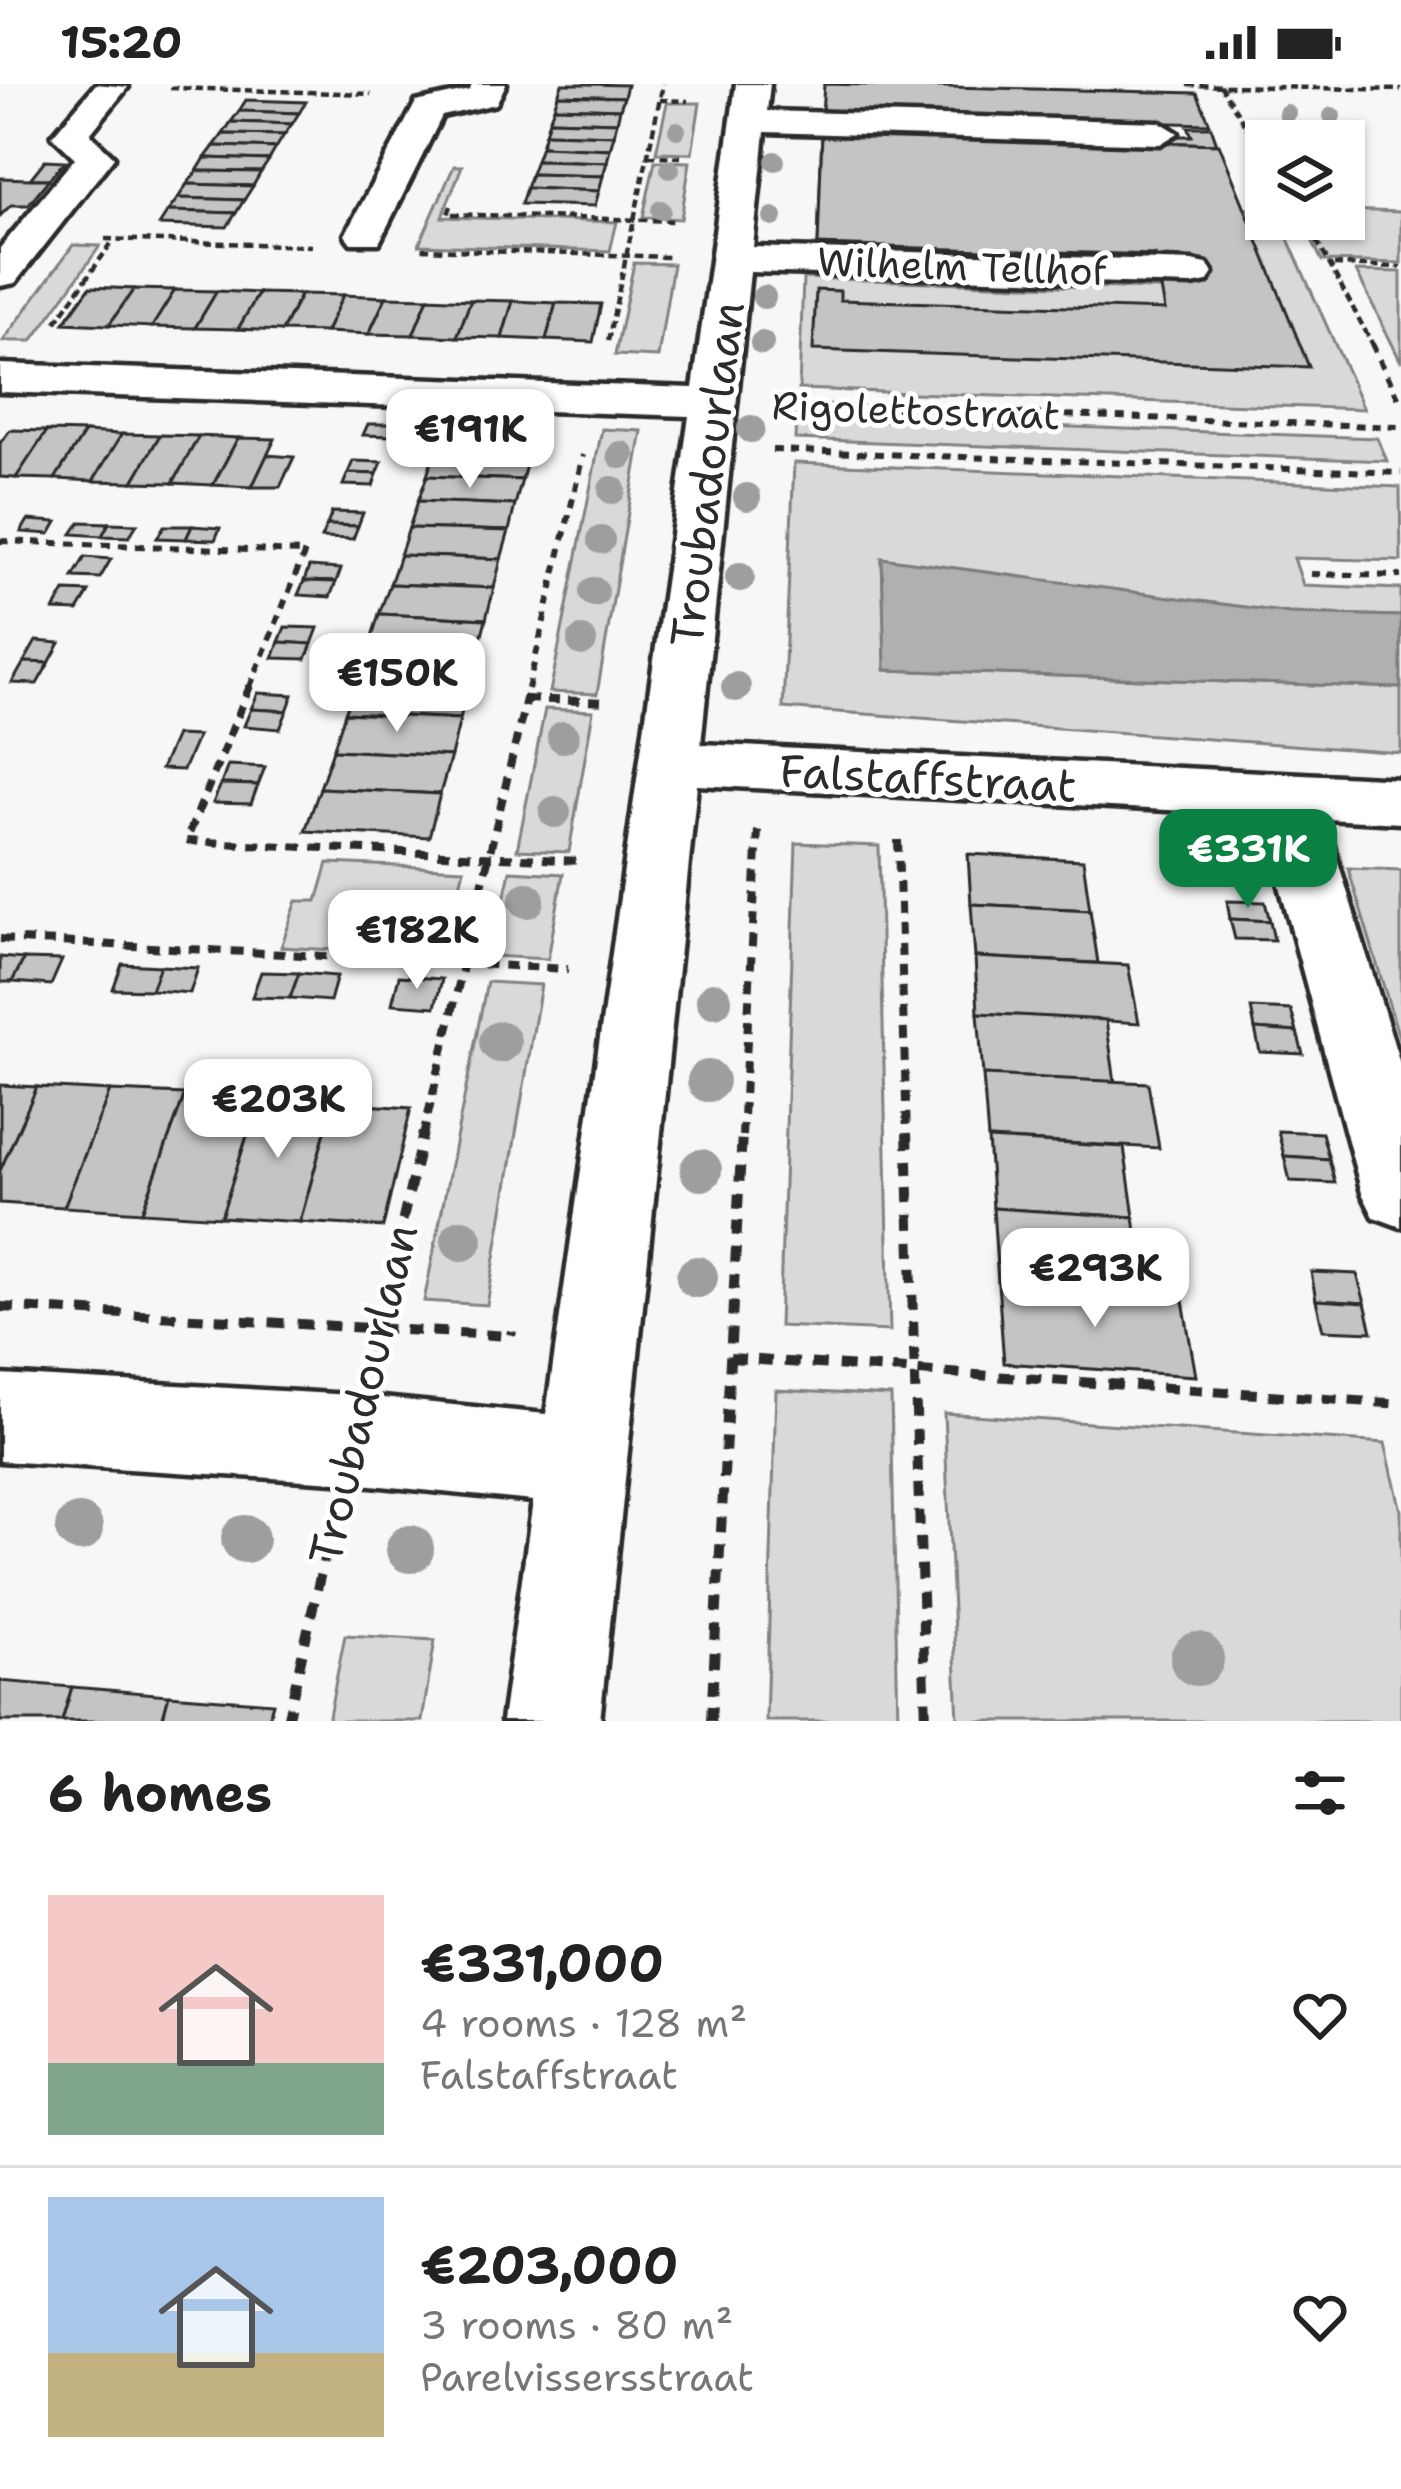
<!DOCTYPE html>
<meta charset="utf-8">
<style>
:root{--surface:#fff;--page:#f2f2f2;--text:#222;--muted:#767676;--line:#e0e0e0;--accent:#0b8043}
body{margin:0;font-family:"Shantell Sans",sans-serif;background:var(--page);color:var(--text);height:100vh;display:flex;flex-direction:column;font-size:45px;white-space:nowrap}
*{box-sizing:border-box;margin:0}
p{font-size:39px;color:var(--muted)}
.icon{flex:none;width:66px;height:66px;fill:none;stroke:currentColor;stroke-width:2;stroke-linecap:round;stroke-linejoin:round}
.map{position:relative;height:1637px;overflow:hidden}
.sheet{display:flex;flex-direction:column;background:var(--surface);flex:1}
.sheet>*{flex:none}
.fabs{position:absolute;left:1245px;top:36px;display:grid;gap:24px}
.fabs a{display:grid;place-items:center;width:120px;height:120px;border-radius:0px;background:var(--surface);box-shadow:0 3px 9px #0004;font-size:60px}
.price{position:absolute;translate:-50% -102px;padding:0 27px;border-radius:24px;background:#fff;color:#222;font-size:39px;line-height:78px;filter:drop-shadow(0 3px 6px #0008)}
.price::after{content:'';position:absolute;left:50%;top:72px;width:36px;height:27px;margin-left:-18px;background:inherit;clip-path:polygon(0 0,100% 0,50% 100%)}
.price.selected{background:var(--accent);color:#fff}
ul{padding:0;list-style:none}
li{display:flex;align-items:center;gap:36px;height:300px;padding:0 48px}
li+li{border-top:3px solid var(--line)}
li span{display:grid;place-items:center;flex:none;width:336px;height:240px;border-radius:0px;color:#555}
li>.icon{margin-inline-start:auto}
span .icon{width:144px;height:144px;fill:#fffc;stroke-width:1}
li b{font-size:51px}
h2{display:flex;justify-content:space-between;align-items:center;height:144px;padding:0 48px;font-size:51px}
.status{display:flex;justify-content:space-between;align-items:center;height:84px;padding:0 60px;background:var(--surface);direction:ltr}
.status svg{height:33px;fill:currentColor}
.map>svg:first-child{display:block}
.green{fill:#d9d9d9;stroke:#828282;stroke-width:3}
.water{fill:#b0b0b0;stroke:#7b7b7b;stroke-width:3}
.building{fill:#c4c4c4;stroke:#2b2b2b;stroke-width:3}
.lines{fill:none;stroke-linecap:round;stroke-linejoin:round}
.minor-casing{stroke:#2b2b2b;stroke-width:9}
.path-far3{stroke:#2b2b2b;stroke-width:4.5;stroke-dasharray:8 4.5;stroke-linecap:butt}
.path-far2{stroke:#2b2b2b;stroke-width:6;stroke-dasharray:9 8;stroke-linecap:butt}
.path-far1{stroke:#2b2b2b;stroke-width:8;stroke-dasharray:12 9;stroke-linecap:butt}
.path{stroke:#2b2b2b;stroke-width:10;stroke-dasharray:15 12;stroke-linecap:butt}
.minor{fill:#fff;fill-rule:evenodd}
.tree{fill:#9e9e9e}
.labels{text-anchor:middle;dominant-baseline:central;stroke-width:10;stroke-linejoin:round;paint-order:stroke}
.far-street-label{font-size:39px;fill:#2b2b2b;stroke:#fff}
.street-label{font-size:45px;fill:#2b2b2b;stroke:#fff}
</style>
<div class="status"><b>15:20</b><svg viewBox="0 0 49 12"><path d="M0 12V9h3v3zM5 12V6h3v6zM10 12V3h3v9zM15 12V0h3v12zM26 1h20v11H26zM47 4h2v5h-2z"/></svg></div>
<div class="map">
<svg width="1401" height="1637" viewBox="0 0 1401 1637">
<rect width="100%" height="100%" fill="#f7f7f7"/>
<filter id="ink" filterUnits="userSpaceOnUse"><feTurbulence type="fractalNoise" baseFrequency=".00833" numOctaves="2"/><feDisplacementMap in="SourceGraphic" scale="24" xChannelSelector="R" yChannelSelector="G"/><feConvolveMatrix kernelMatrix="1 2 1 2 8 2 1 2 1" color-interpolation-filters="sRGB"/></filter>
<g filter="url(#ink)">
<g class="green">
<path d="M667,19H700L692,69L656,68Z"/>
<path d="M655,77L690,78L681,135L643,133Z"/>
<path d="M454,82H462L442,133L617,138L610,167L419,161Z"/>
<path d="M1186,122L1266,125V135H1279L1364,325L799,305L803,194L1216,207Z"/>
<path d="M1344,126L1401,128V179L1322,177L1302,135H1344Z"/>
<path d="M73,161L100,162L32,257H3Z"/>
<path d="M634,179L673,180L658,273L615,271Z"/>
<path d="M1356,187L1401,188V278Z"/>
<path d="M796,333L1377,354L1387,377L795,355Z"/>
<path d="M602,345L642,347L597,610L550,608Z"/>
<path d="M794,379L1400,403L1401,477L1294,474L1303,501L1401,505V532L1289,529L882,475L886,586L1401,604V669L783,624Z"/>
<path d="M545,625L593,627L569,768L517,766Z"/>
<path d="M796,759L879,762L890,1247L779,1242Z"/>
<path d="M328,779L464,785L443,872L281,863L297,817H317Z"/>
<path d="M1348,784L1401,786V960Z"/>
<path d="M510,787L563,790L548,875L492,872Z"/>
<path d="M487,898L541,901L487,1221L424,1217Z"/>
<path d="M776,1306L891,1312L898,1637H766Z"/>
<path d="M944,1329L1385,1359L1401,1427V1637H958Z"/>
<path d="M345,1551L435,1556L422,1637H328Z"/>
</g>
<path class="water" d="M882,474L1289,529L1401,532V604L885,586Z"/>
<g class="building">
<path d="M562,0H587L627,1L624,13L558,11Z"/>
<path d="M824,0L1197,9L1210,40L822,30Z"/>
<path d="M558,11L624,13L620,25L554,23Z"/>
<path d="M246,16L306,18L299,29L239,27Z"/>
<path d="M554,23L620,25L617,38L549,36Z"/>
<path d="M239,27L299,29L292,40L231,38Z"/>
<path d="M549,36L617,38L614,51L545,49Z"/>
<path d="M231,38L292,40L284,51L223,50Z"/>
<path d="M1188,43H1211L1217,60L1171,59L1168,52H1192Z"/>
<path d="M545,49L614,51L610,65L541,62Z"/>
<path d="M822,49L1217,60L1225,78L1220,95H1177L1203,173L818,161Z"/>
<path d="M822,49L1219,60L1309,283L813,266L816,206L840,207V216L1165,226L1155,171L818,161Z"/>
<path d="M223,50L284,51L276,64L214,62Z"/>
<path d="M214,62L276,64L269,76L205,74Z"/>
<path d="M541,62L610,65L607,78L536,76Z"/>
<path d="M205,74L269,76L261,88L197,87Z"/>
<path d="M45,76L65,77L49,95H30Z"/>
<path d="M536,76L607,78L603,92L531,90Z"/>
<path d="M197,87L261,88L253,102L187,100Z"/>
<path d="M531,90L603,92L599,107L526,104Z"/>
<path d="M0,94L30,95H49L28,121H11L0,132Z"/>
<path d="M187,100L253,102L244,116L178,114Z"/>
<path d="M526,104L599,107L595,122L521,120Z"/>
<path d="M178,114L244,116L236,129L168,127Z"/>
<path d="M168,127L236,129L227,143L159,141Z"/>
<path d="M90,203L134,205L109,241L64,239Z"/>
<path d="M134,205L175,206L152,243L109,241Z"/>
<path d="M175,206L217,207L195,244L152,243Z"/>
<path d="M217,207L259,209L238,245L195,244Z"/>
<path d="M259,209L301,210L282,247L238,245Z"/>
<path d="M301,210L343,211L326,248L282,247Z"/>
<path d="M343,211L386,213L369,250L326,248Z"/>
<path d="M386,213L428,214L413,251L369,250Z"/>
<path d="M428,214L471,216L457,253L413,251Z"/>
<path d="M471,216L513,217L502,254L457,253Z"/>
<path d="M513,217L556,219L546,256L502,254Z"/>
<path d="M556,219L601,220L593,258L546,256Z"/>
<path d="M368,340H396L392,352L363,351Z"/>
<path d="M444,342L535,346L529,370L435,366Z"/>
<path d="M10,346L47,347L16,394L0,393V359Z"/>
<path d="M47,347L85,348L55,395L16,394Z"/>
<path d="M85,348L122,350L93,397L55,395Z"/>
<path d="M122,350L160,351L133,398L93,397Z"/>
<path d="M160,351L199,352L173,399L133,398Z"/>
<path d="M199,352L238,354L213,401L173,399Z"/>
<path d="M238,354L275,355L252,403L213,401Z"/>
<path d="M435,366L529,370L522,396L427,392Z"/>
<path d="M267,371L294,373L280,403H252Z"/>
<path d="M353,377L382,378L377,390L348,389Z"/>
<path d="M348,389L377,390L373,402L343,401Z"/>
<path d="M427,392L522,396L515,421L418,417Z"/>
<path d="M418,417L515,421L509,447L409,444Z"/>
<path d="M332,428L363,429L358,442L327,441Z"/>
<path d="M28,436L57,438L50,450L21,448Z"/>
<path d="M80,438L109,439L102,452L72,450Z"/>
<path d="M109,439L137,440L129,453L102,452Z"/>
<path d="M327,441L358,442L353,455L321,454Z"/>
<path d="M164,442H192L186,455L157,454Z"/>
<path d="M192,442L220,444L215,456L186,455Z"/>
<path d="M409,444L509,447L501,475L400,471Z"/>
<path d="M400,471L501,475L494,504L390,500Z"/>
<path d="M85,473L111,475L100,494L73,493Z"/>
<path d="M309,483L341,485L336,498L304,497Z"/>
<path d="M304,497L336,498L330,513L298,511Z"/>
<path d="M390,500L494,504L486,535L379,530Z"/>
<path d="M65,507L89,508L78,527L54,526Z"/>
<path d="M379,530L486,535L478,566L369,562Z"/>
<path d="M285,543L318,544L312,560L279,558Z"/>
<path d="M36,557L60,559L49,579L24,578Z"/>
<path d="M279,558L312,560L306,575L273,574Z"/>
<path d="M369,562L478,566L469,600L357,595Z"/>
<path d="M24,578L49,579L37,600L12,599Z"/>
<path d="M357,595L469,600L460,635L345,629Z"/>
<path d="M258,609L293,611L287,627L251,625Z"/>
<path d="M251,625L287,627L280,645L244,642Z"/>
<path d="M345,629L460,635L451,672L333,666Z"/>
<path d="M176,651L198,652L183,686L161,685Z"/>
<path d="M333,666L451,672L440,710L320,704Z"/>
<path d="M228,681L265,683L258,701L221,700Z"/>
<path d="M221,700L258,701L251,720L213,719Z"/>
<path d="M320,704L440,710L429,753L305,747Z"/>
<path d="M968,770L1083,776L1090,826L971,820Z"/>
<path d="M1227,817L1265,818L1270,837L1230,835Z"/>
<path d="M971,820L1090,826L1098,879L975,873Z"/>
<path d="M1230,835L1270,837L1274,856L1235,855Z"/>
<path d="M0,873L24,875L12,898H0Z"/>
<path d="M975,873L1128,881L1139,939L978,929Z"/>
<path d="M24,875L62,876L51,901L12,898Z"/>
<path d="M122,880L160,882L151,906L113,905Z"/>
<path d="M160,882L198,884L190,909L151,906Z"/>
<path d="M261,888L299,889L290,914L252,913Z"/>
<path d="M299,889L337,892L330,917L290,914Z"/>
<path d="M399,892L442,895L435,923L392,920Z"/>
<path d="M1251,924L1291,926L1297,948L1255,945Z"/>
<path d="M978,929L1106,936L1115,998L983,991Z"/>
<path d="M1255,945L1297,948L1303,970L1260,968Z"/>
<path d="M983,991L1148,999L1159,1064L988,1055Z"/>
<path d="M0,1001L37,1003L0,1087Z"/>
<path d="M37,1003L110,1007L64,1123L0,1119V1087Z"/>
<path d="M110,1007L185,1010L142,1128L64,1123Z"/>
<path d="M185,1010L259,1015L221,1133L142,1128Z"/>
<path d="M259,1015L333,1019L300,1138L221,1133Z"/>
<path d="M333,1019L411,1024L383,1143L300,1138Z"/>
<path d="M1278,1047L1322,1049L1329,1075L1284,1072Z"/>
<path d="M988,1055L1124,1063L1134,1133L993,1124Z"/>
<path d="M1284,1072L1329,1075L1335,1099L1290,1097Z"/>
<path d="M993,1124L1134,1133L1144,1208L998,1199Z"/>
<path d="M1311,1188L1357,1190L1365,1219L1316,1216Z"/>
<path d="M998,1199L1182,1211L1196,1292L1004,1279Z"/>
<path d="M1316,1216L1365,1219L1372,1248L1323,1246Z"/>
<path d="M0,1597L72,1603L62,1637H0Z"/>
<path d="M72,1603L169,1611L162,1637H62Z"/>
<path d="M169,1611L273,1619L268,1637H162Z"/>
</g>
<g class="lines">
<g class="minor-casing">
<g id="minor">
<path d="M96,0L128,3L90,50L114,73L15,199L0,202V164L75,74L52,52Z"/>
<path d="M472,0H506L496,20L442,32L379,159H351L345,151L416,18L470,6Z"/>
<path d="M736,0H770L767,27L1160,38L1178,49L1160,60L765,48L753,163L1192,177L1207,180L1213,189L1207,198L1192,201L750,188L701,660L1401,695V739L1325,735L1401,983V1143L1374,1133L1362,1109L1261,731L697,701L600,1637H502L533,1417L351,1399L0,1377V1291L351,1311L546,1330L689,332L0,308V280L693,304Z"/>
</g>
</g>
<g class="path-far3">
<path d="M1187,1L1401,6"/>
<path d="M1220,1L1266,74"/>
<path d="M170,4L371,10"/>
<path d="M660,16L688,17"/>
<path d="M648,72L682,73"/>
<path d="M451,122L448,130L676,137"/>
<path d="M1305,135L1374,263"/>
<path d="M105,155L311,162"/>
<path d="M422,165L671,173"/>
<path d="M1334,181L1401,183"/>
<path d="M56,238L113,157"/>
<path d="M608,257L663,0"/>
</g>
<g class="path-far2">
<path d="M1372,260L1401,319"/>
<path d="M777,321L1401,343"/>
<path d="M772,366L1401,389"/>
<path d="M0,457L305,468L249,605"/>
<path d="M1311,490L1401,492"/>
<path d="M528,605L583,371"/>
</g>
<g class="path-far1">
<path d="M250,602L186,757L581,777"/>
<path d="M526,615L608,618"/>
<path d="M898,756L907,1052"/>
<path d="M0,855L568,885"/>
<path d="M423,1052L529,602"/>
<path d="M742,1052L758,746"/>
</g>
<g class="path">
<path d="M907,1049L926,1637"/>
<path d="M0,1223L511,1252L512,1247"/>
<path d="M372,1268L423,1049"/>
<path d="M730,1274L1401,1320"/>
<path d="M287,1637L332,1440"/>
<path d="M711,1637L742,1049"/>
</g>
<use href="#minor" class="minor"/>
</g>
<g class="tree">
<circle cx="1287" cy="29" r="9"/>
<circle cx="1332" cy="32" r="9"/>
<circle cx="677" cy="46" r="9"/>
<circle cx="775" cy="77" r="10"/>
<circle cx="670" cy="85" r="10"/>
<circle cx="661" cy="126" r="10"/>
<circle cx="773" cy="133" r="10"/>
<circle cx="764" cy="213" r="12"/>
<circle cx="762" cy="259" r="12"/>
<circle cx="751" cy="345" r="14"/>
<circle cx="621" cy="371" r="14"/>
<circle cx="612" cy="406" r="14"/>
<circle cx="747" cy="413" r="14"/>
<circle cx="601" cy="456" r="14"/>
<circle cx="740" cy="493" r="15"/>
<circle cx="594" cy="508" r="15"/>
<circle cx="582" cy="557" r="15"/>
<circle cx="736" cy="603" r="15"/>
<circle cx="563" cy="653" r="16"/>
<circle cx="555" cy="728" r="16"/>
<circle cx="527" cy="816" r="18"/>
<circle cx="714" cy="916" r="18"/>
<circle cx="500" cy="958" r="21"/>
<circle cx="708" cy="997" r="21"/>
<circle cx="701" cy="1086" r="21"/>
<circle cx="462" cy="1156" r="21"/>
<circle cx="697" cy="1193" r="21"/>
<circle cx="79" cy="1444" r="24"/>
<circle cx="245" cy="1455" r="24"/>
<circle cx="410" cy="1465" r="24"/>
<circle cx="1197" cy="1575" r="27"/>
</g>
</g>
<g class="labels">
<g class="far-street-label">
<text transform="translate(962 182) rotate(2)">Wilhelm Tellhof</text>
<text transform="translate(916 326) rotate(2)">Rigolettostraat</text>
</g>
<g class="street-label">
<text transform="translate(707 390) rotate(-83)">Troubadourlaan</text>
<text transform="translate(928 694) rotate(3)">Falstaffstraat</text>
<text transform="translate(363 1310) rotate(-77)">Troubadourlaan</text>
</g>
</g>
</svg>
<div class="fabs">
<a><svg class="icon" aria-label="layers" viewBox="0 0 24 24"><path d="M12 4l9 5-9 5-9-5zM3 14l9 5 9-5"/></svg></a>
</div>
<b class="price" style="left:470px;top:407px">€191K</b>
<b class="price" style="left:397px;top:651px">€150K</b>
<b class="price selected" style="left:1248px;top:827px">€331K</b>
<b class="price" style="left:417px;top:908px">€182K</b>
<b class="price" style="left:278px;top:1077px">€203K</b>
<b class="price" style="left:1095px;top:1246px">€293K</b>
</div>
<section class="sheet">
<h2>6 homes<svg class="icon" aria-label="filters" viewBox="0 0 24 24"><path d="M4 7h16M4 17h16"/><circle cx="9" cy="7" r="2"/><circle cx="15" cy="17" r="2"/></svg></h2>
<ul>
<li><span style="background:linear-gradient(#f6c9c9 70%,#7fa58c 0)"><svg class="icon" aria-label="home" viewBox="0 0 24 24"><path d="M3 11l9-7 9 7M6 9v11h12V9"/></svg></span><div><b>€331,000</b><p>4 rooms · 128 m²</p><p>Falstaffstraat</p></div><svg class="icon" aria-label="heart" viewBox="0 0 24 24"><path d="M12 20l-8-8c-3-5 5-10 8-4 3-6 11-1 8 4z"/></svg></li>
<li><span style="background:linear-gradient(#a9c7e8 65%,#c2b280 0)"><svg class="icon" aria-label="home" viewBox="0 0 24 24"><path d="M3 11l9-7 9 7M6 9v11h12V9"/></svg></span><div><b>€203,000</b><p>3 rooms · 80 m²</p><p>Parelvissersstraat</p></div><svg class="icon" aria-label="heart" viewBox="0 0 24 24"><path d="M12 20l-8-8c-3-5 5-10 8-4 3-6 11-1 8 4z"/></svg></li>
</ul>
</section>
